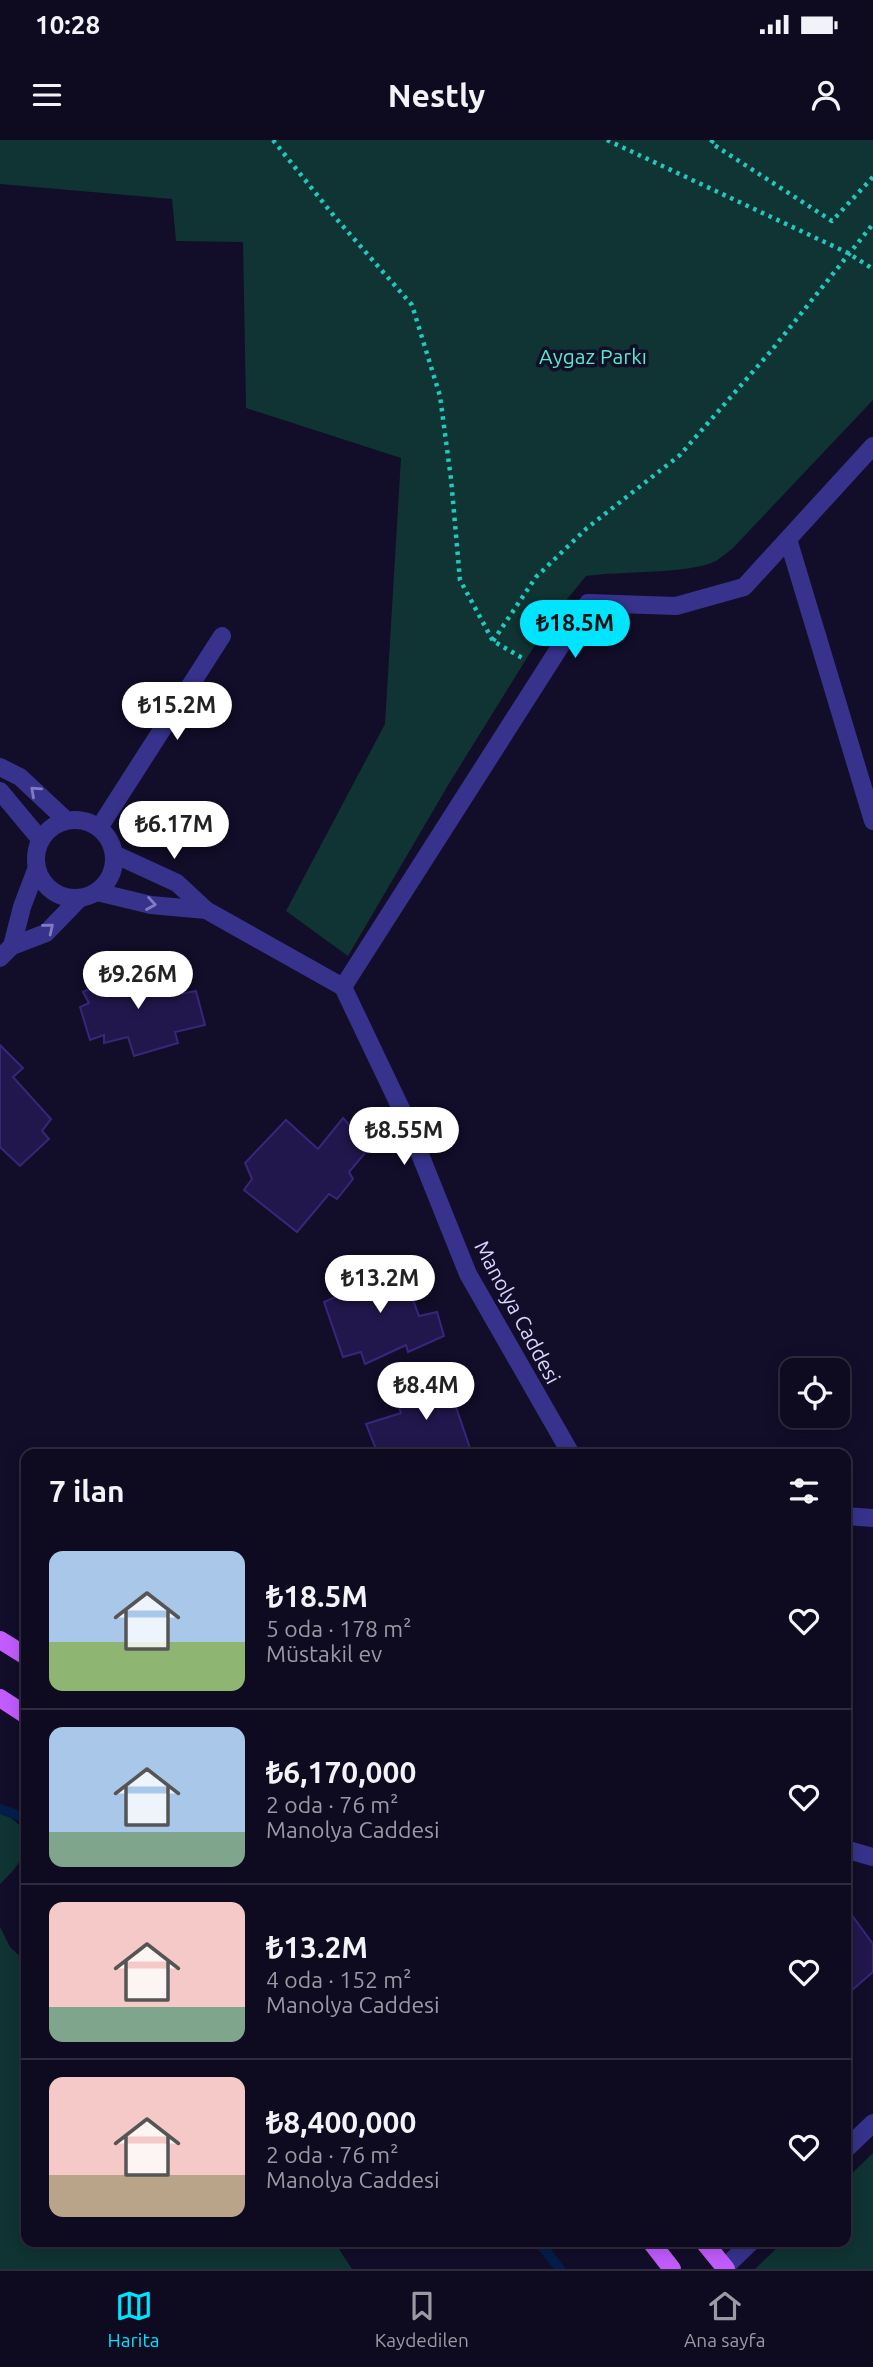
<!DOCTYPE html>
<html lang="tr">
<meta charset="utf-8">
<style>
:root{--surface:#0e0a1f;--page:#171328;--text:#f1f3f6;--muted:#9b9aa4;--line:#2e2b3d;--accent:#01e4ff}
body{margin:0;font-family:Ubuntu,sans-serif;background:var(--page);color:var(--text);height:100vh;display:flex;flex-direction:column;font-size:26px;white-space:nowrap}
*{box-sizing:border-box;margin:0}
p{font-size:23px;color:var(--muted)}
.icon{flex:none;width:38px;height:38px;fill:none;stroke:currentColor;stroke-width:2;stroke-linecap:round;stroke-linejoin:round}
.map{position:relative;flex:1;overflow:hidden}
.panel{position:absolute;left:21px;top:1309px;width:830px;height:798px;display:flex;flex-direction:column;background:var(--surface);border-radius:14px;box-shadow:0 4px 18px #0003,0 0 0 2px var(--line)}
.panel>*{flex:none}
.tools{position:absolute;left:780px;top:1218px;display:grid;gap:14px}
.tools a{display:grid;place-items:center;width:70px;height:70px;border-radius:14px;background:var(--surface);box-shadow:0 4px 18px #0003,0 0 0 2px var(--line);font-size:35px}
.price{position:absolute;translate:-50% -60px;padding:0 16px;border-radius:24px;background:#fff;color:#222;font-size:23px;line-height:46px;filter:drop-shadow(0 2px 4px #0008)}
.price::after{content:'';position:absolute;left:50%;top:42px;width:21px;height:16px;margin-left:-10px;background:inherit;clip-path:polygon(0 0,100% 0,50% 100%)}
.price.selected{background:var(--accent);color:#111}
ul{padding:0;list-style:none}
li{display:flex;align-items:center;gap:21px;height:175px;padding:0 28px}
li+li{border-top:2px solid var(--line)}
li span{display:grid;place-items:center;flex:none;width:196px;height:140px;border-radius:14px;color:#555}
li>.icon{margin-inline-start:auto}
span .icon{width:84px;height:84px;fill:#fffc;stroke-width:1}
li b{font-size:30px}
h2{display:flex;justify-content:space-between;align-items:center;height:84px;padding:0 28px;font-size:30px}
.status{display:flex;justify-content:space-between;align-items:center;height:49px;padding:0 35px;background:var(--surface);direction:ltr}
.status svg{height:19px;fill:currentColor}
header{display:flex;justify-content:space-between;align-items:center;height:91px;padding:0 28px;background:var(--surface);font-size:32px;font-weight:700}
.tabs{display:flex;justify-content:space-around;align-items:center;height:98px;border-top:2px solid var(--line);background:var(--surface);font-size:19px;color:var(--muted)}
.tabs a{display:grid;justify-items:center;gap:4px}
.tabs .selected{color:var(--accent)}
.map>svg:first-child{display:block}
.green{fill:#0f3433}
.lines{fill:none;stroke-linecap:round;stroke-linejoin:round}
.stream{stroke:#041d4b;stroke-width:10}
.building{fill:#22174c;stroke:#38267b;stroke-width:2}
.path{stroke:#22c7be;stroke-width:4.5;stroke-dasharray:3.5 5;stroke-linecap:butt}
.minor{stroke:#37338d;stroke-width:18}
.primary{stroke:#c35cff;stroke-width:18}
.oneway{stroke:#807cc0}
.labels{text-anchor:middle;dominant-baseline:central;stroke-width:7;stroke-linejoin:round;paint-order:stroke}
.park-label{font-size:21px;fill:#53edc8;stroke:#120d29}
.street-label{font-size:21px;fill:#dad5ff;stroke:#120d29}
</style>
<div class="status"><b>10:28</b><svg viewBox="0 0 49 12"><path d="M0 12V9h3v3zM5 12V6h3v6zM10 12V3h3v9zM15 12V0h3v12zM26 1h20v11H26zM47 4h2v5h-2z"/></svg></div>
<header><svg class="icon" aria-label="menu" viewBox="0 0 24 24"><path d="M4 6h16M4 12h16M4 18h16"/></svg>Nestly<svg class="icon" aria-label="person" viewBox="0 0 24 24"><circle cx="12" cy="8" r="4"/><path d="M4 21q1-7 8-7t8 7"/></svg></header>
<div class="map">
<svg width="873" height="2129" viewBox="0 0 873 2129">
<rect width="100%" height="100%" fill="#120d29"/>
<g class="green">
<path d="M0,0H873V260L733,408C728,412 722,417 716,421C691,434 618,431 586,436L551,479L450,642L348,816L286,771L385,584L401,318L246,268L243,102L176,101L172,59L0,44Z"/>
<path d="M0,1668L26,1691C26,1718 18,1726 0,1744Z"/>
<path d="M0,1787L10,1807L26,1822V2102H329L335,2103L352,2129H0Z"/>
<path d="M873,2013V2129H755L783,2102H845V2040Z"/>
</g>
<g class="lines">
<g class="stream">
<path d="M0,1669L26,1678"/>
<path d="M539,2102L560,2129"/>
</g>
</g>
<g class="building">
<path d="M115,823L120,839L144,834L148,848L164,843L169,856L196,851L205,885L175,892L178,903L134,916L128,897L104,903V895L90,900L80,867L89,863L83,852L97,845L91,831Z"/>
<path d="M0,905L23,928L13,937L51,979L42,991L49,999L20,1026L0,1007Z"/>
<path d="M343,978L370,1007L349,1032L353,1039L337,1059L329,1054L297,1092L244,1050L252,1039L245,1023L286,980L318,1009Z"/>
<path d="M397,1116L419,1176L437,1172L444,1196L408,1212L406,1205L365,1224L361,1212L343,1217L324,1162L353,1149L351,1136Z"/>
<path d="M455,1225L466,1255L454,1261L472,1314H378L366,1284L401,1273L399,1267L427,1255L423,1240Z"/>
<path d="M845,1766L873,1804V1832L845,1856Z"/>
</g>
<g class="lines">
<g class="path">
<path d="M273,0L334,76L412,165L440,256L451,339L460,440L493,501L524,519"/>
<path d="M607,0L848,113L873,129"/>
<path d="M713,0L711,3L832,81L873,37"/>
<path d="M493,501L536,437L587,388L680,315L771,211L873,84"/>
</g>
<g class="minor">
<path d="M788,399L873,681"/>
<path d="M0,627L20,637L66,680"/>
<path d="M0,651L40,699"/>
<circle cx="75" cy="719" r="39"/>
<path d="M99,688L222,496"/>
<path d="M114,714L177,743L206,770L343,847L405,977L468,1134L571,1314"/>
<path d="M97,752L151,765L206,770"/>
<path d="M12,806L22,767L36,730"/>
<path d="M0,818L12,806L46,793L80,758"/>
<path d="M343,847L588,463L676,466L744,447L873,306"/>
<path d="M845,1376L873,1378"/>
<path d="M845,1709L873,1717"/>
<path d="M845,2010L873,1983"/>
<path d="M723,2129L751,2102"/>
</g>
<g class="primary">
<path d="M0,1500L26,1516"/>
<path d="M0,1558L26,1575"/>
<path d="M651,2102L672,2129"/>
<path d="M704,2102L726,2129"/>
</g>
</g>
<defs><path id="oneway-chevron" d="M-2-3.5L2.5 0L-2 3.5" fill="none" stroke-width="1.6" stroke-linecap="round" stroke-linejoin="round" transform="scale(1.75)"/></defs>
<g class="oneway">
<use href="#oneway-chevron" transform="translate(35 651) rotate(-138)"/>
<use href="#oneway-chevron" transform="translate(151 764) rotate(10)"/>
<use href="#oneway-chevron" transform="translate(49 788) rotate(-39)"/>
</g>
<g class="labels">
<g class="park-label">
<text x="593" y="216">Aygaz Parkı</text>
</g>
<g class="street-label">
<text transform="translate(518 1172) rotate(62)">Manolya Caddesi</text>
</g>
</g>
</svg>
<div class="tools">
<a><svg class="icon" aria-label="locate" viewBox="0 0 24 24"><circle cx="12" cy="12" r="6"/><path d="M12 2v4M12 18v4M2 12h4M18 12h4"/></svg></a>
</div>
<b class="price selected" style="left:575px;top:520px">₺18.5M</b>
<b class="price" style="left:177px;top:602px">₺15.2M</b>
<b class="price" style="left:174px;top:721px">₺6.17M</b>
<b class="price" style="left:138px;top:871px">₺9.26M</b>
<b class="price" style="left:404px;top:1027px">₺8.55M</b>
<b class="price" style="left:380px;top:1175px">₺13.2M</b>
<b class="price" style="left:426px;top:1282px">₺8.4M</b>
<section class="panel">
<h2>7 ilan<svg class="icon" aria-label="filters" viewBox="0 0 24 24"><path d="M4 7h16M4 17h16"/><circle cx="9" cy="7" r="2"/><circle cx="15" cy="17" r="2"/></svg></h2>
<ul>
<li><span style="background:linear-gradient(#a9c7e8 65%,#8fb573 0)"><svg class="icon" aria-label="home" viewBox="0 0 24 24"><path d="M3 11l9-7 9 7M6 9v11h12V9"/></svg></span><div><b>₺18.5M</b><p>5 oda · 178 m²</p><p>Müstakil ev</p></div><svg class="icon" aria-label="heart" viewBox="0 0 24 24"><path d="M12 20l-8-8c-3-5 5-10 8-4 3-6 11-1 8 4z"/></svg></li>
<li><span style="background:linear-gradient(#a9c7e8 75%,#7fa58c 0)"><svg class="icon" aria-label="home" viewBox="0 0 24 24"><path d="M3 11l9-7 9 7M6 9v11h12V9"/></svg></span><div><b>₺6,170,000</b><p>2 oda · 76 m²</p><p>Manolya Caddesi</p></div><svg class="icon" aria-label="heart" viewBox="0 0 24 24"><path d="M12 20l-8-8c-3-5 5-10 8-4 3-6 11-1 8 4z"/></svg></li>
<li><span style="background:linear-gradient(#f6c9c9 75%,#7fa58c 0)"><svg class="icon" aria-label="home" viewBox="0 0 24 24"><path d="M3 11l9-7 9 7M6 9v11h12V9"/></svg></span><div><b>₺13.2M</b><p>4 oda · 152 m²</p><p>Manolya Caddesi</p></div><svg class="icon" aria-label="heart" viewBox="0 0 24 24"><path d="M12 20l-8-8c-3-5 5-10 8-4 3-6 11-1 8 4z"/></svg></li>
<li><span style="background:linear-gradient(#f6c9c9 70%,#b9a48a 0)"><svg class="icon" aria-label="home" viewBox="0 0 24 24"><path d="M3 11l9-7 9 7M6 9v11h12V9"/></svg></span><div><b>₺8,400,000</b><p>2 oda · 76 m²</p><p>Manolya Caddesi</p></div><svg class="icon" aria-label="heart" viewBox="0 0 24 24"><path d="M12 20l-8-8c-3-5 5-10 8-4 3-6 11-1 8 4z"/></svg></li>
</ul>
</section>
</div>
<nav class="tabs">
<a class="selected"><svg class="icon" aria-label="map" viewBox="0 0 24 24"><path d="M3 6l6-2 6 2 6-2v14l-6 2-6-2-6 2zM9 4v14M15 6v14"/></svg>Harita</a>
<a><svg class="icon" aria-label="saved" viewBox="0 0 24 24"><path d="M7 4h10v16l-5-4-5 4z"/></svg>Kaydedilen</a>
<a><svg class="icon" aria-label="home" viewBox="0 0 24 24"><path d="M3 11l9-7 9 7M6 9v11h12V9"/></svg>Ana sayfa</a>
</nav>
